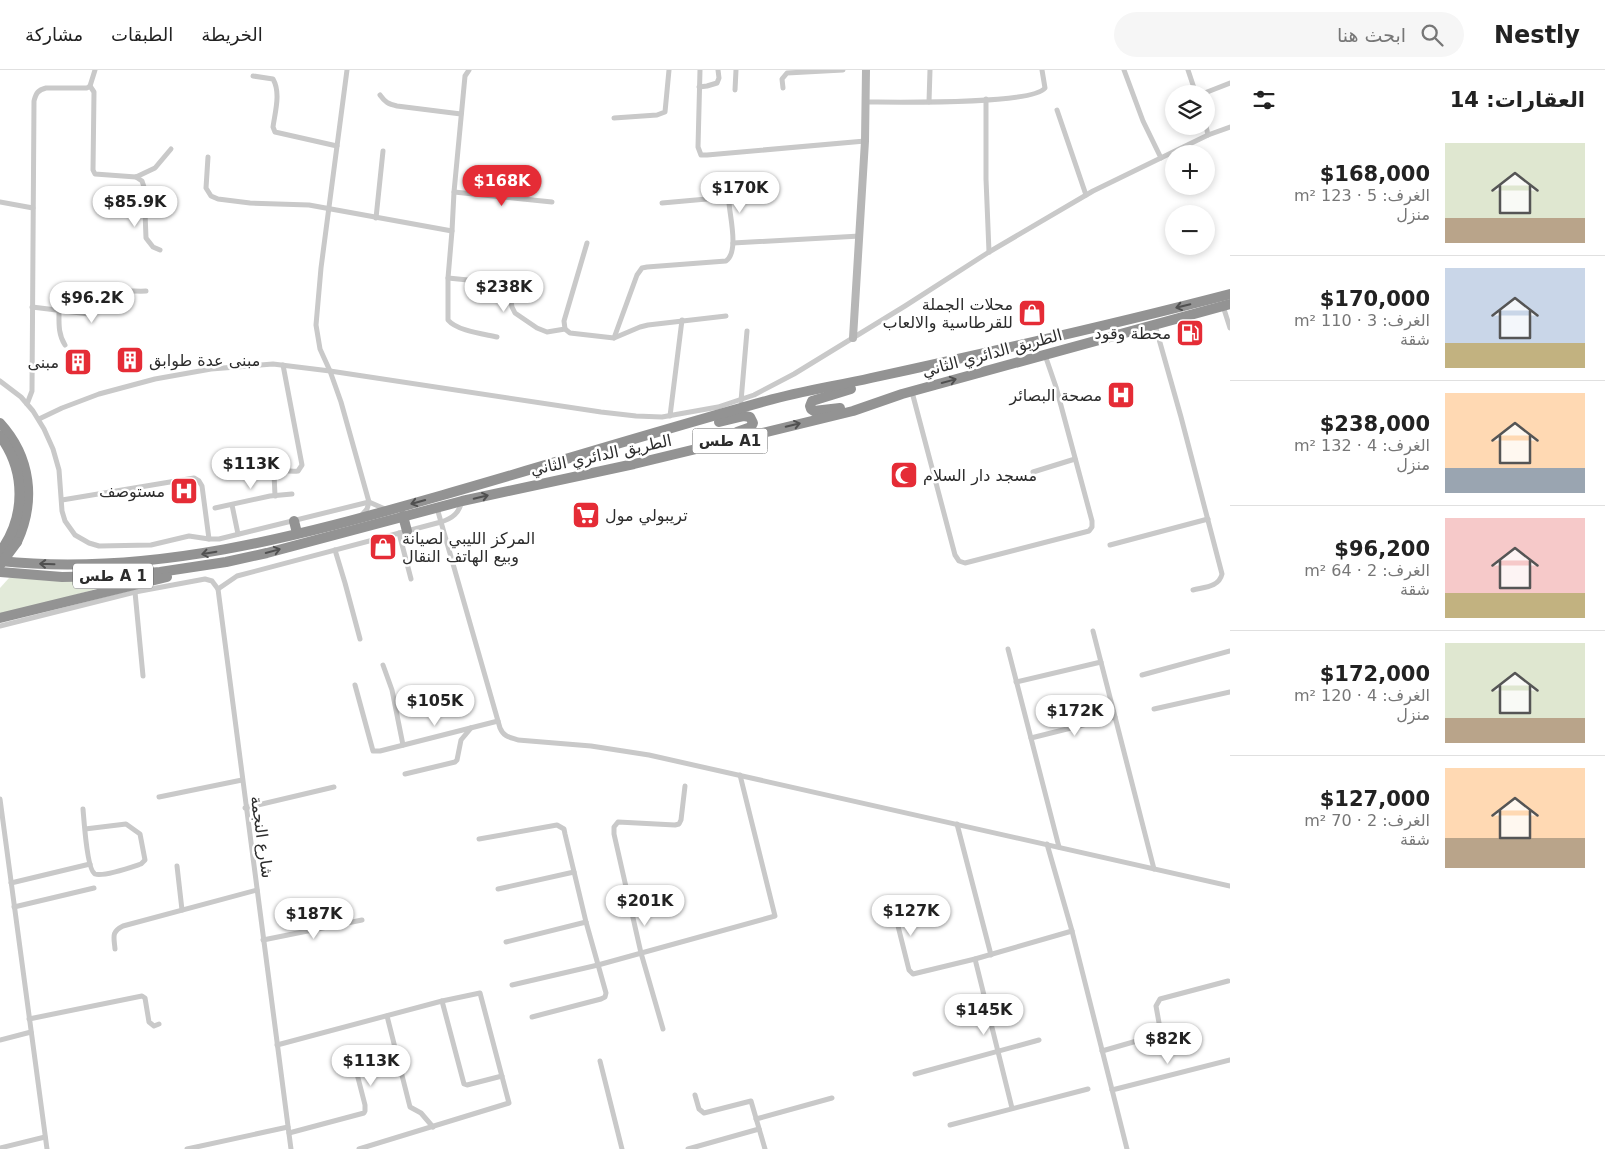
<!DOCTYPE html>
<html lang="ar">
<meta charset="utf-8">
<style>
:root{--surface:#fff;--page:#f6f6f6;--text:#222;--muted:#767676;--line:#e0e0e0;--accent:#e52c36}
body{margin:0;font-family:"DejaVu Sans",Cairo,sans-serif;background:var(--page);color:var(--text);direction:rtl;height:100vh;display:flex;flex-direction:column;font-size:19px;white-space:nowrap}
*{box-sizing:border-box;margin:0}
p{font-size:16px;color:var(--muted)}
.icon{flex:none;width:28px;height:28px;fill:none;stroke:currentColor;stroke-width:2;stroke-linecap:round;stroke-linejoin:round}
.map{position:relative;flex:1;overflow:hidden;direction:ltr}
.details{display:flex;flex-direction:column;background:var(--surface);width:375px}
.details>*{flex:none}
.buttons{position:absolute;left:1165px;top:15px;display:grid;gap:10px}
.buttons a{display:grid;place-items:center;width:50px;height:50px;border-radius:50%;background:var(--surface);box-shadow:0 2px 8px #0003;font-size:25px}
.price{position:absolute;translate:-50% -42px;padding:0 11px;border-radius:18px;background:#fff;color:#222;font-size:16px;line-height:32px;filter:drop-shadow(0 1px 2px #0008)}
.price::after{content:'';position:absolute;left:50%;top:30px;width:15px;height:11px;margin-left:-8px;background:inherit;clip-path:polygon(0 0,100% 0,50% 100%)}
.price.current{background:var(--accent);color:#fff}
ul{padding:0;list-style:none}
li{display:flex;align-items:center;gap:15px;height:125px;padding:0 20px}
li+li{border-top:1px solid var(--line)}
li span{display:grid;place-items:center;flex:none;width:140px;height:100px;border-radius:0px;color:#555}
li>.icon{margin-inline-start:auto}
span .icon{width:60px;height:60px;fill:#fffc;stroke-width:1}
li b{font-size:21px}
h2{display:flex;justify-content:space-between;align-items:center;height:60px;padding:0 20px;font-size:21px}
header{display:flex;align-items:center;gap:30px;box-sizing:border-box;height:70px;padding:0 25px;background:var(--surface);border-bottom:1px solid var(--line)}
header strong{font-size:24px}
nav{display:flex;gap:28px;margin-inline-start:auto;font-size:18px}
.search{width:350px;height:45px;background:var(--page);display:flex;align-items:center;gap:12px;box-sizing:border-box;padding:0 18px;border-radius:28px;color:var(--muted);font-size:19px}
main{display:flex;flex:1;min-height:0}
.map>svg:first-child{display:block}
.green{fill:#e2ead9}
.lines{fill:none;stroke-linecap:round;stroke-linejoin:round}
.street{stroke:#c9c9c9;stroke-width:5}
.secondary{stroke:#b6b6b6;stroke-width:8}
.highway{stroke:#939393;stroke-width:10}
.highway-bridge{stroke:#939393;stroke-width:10}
.oneway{stroke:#505050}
.labels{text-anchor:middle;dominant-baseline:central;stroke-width:5;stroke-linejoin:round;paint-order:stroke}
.shield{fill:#fff;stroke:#6b6b6b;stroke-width:1}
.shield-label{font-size:15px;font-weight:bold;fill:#2c2c2c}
.poi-label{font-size:16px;fill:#2c2c2c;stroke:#fff;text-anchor:end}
.street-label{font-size:16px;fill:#2c2c2c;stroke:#fff}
</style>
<header>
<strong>Nestly</strong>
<div class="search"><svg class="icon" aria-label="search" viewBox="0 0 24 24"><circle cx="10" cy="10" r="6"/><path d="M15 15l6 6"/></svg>ابحث هنا</div>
<nav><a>الخريطة</a><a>الطبقات</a><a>مشاركة</a></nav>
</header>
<main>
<section class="details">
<h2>العقارات: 14<svg class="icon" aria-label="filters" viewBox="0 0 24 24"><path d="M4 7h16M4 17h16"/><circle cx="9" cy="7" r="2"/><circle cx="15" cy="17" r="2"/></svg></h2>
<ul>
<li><span style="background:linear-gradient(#dfe7d0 75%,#b9a48a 0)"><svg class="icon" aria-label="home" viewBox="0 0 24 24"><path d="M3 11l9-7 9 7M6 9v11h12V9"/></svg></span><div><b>$168,000</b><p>الغرف: 5 · 123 m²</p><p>منزل</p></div></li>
<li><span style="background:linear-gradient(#c9d6e8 75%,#c2b280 0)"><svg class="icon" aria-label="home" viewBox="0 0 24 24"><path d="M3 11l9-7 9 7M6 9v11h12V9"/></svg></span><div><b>$170,000</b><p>الغرف: 3 · 110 m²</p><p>شقة</p></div></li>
<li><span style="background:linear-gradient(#ffd9b3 75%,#9aa5b1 0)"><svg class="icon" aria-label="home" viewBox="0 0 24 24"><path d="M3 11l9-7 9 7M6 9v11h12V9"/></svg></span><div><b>$238,000</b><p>الغرف: 4 · 132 m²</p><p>منزل</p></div></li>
<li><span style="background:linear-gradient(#f6c9c9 75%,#c2b280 0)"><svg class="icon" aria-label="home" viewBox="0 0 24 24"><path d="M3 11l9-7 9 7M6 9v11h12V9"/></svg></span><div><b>$96,200</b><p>الغرف: 2 · 64 m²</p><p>شقة</p></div></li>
<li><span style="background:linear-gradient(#dfe7d0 75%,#b9a48a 0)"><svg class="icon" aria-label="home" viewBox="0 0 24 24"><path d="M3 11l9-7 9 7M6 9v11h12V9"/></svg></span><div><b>$172,000</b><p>الغرف: 4 · 120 m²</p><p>منزل</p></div></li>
<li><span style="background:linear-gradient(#ffd9b3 70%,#b9a48a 0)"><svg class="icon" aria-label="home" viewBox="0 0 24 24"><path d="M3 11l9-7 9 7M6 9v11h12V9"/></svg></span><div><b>$127,000</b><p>الغرف: 2 · 70 m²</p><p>شقة</p></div></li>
</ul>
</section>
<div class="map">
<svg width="1230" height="1079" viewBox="0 0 1230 1079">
<rect width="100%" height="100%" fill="#fff"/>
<path class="green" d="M9,508L128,510L0,546V518Z"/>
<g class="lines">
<g class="street">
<path d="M347,0L321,198L316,255L320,279L330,301L341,332L369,432L367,439L361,446"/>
<path d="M469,0L465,6L454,122L452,161L448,208V250C457,261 484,264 497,267"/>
<path d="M700,0L698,77L701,85H707L865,71"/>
<path d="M1124,0L1143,51L1161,88"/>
<path d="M1188,0L1196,24"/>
<path d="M253,6L273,9C281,23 275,42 273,57L275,62L337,76"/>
<path d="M90,16L94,22L93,100L95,104L136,107L155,98L171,79"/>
<path d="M699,17L707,16L717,13L719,8L718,0"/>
<path d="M783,18L782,9L787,3L843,0"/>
<path d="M735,20L736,0"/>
<path d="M1202,24L1230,13"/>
<path d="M380,25C385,32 388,34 397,36L461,44"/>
<path d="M986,29V109L989,182"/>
<path d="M866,32C893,32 1032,35 1045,18L1042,0"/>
<path d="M929,32L930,0"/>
<path d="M1057,40L1086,125"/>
<path d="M614,48L657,45L665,42L669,0"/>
<path d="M1206,56L1208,65"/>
<path d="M208,87L206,118L211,126L218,129L250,133L309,135L452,161"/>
<path d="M136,107L142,111L144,117L146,168L153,177L160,180"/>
<path d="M454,122L552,132"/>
<path d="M0,132L33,138"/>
<path d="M376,148L383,81"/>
<path d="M733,173L860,166"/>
<path d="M448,208L508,214L512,237L515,243L537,258L547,262L565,259L570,263L614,268L640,257L648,255L726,246"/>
<path d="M1223,236L1230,258"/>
<path d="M32,237L89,244C97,241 100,232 106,227C115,218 134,222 146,221"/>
<path d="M59,241C59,253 58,264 65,275"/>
<path d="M1155,255L1181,347L1222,504C1219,517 1205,517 1193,520"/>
<path d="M565,259L564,251L587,173"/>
<path d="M614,268L637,205L642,198L647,197L726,191C739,182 730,147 729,133L727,130L718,128L662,133"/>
<path d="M0,311L21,327L33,341L44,359L53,379L59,400L62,441L65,451L75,465L89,473L99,476L151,475L189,466L209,469H219L369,432L385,439"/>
<path d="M912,322L955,485L959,491L965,493L1089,461L1092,457V451L1056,317L1045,285"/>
<path d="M741,331L747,261"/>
<path d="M27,334L32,321L34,31C36,23 38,20 46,18H87L90,16L95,0"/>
<path d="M670,346L682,250"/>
<path d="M39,349L62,338L99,324L155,309L211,299L273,294L330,301L601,342L636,346L662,347L718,337L754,325L794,304L905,236L989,182L1093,121L1208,65L1230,57"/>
<path d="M1033,402L1075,389"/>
<path d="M275,426L274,403C279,399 290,402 298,401L302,395L283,295"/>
<path d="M62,430L194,408L199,411L202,416L209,469"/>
<path d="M232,435L238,464"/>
<path d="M215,438L270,426L292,424"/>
<path d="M437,438L500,658C504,667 509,667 518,670L591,676L649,685L1230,816"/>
<path d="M399,463L411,509"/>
<path d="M1110,475L1208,449"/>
<path d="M335,480L345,513L360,569"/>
<path d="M218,519L237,506L441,452C453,448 459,443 462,431"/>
<path d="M135,522L143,606"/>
<path d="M0,556L135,522L205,509L212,511L218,519L291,1079"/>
<path d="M1093,561L1154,799"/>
<path d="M1008,579L1059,777"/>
<path d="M383,595L392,620L403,675"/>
<path d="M1142,605L1230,581"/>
<path d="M1016,612L1101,592"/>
<path d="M355,615L373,681H380L498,651"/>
<path d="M1154,639L1230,622"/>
<path d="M1031,668L1115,647"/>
<path d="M405,704L455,692L457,690L461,670L471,658"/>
<path d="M159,727L242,710"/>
<path d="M0,729L47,1079"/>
<path d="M245,738L334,717"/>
<path d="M83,739C84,750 87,800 95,804C104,807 132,797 141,794L145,790L140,764L126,754L85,759"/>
<path d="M957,754L991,885"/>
<path d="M479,769L557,755L564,759L565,764L586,852L606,923L605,927L601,929L532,947"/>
<path d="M1047,774L1072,861L1127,1079"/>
<path d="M177,796L182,840"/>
<path d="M11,813L90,794"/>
<path d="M498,819L574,802"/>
<path d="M14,837L94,818"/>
<path d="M894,840L909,900L913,904L975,889L1072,861"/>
<path d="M263,870L362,850"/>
<path d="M506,872L586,852"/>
<path d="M115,879C114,867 111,862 123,856L257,820"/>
<path d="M975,889L1012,1038"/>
<path d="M512,915L598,895L775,846L740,705"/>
<path d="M442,931L464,1014L467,1015L502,1006"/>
<path d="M387,946L410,1037L421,1043L433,1057"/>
<path d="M29,949L142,926L145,928L149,952L154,956L159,954"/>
<path d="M663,959L641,883L614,764V757L618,752L675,755L679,754L681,750L685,716"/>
<path d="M0,970L31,962"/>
<path d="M277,975L442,931L480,923L509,1033L359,1079"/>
<path d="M1102,981L1161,964L1156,936L1160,929L1228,911"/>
<path d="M600,991L622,1079"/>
<path d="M915,1004L1039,970"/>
<path d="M1112,1020L1230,990"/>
<path d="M695,1025L699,1039L704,1043L751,1031L765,1079"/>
<path d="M756,1049L832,1028"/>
<path d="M950,1055L1088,1019"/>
<path d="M289,1063L364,1043L365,1041V1035L356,1000"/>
<path d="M0,1078L45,1067"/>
<path d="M187,1079L288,1057"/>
<path d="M688,1079L759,1059"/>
</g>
<path class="secondary" d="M853,268L865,71L866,0"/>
<g class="highway">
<path d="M840,338L814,341L811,339L810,336L812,331L851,319"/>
<path d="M719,352L744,346L750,347L753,353L751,357L737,362"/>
<path d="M0,353C31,387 36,431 17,472"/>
<path d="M0,366C26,401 26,447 0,482"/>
<path d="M403,446L407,461"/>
<path d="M294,451L297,463"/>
<path d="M0,491C151,507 299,466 443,425C551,394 658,361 766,331C801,321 836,316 871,308C991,282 1111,255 1230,224"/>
<path d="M0,502L62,507L112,506L160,502L226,492L267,483L462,431L634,394L853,341L902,324L1230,234"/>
<path d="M0,548L167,507"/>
</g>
<path class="highway-bridge" d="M0,495L17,472"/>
</g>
<defs><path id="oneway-shaft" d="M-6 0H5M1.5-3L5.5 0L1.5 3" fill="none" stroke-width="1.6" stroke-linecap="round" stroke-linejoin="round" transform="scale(1.25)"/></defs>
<g class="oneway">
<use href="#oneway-shaft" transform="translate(1183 236) rotate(167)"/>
<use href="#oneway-shaft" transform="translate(949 311) rotate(-15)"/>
<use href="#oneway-shaft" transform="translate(793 355) rotate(-13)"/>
<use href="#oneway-shaft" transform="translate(481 427) rotate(-13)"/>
<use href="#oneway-shaft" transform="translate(418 432) rotate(164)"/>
<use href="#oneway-shaft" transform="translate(273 481) rotate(-15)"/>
<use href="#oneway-shaft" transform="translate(209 483) rotate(170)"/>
<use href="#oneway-shaft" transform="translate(47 494) rotate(-178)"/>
</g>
<defs>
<g id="shop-square" transform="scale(1.4375)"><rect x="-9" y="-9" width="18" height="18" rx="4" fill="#e52c36" stroke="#fff"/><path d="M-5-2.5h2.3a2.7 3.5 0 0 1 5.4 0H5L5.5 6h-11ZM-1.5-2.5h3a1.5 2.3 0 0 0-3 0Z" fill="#fff"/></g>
<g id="fuel-square" transform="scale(1.4375)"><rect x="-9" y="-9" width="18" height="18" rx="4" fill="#e52c36" stroke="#fff"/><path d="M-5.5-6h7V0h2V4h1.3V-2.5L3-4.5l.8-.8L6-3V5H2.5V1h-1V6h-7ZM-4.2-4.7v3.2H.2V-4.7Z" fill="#fff"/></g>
<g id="building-square" transform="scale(1.4375)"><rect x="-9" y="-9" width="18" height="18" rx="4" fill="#e52c36" stroke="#fff"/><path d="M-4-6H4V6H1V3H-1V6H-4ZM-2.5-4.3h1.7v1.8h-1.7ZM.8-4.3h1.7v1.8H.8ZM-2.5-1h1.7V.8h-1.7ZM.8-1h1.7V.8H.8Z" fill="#fff"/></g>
<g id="hospital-square" transform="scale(1.4375)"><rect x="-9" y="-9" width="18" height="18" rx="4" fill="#e52c36" stroke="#fff"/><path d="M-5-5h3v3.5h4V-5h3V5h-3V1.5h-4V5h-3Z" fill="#fff"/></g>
<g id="mosque-square" transform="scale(1.4375)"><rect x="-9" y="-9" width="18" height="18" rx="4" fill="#e52c36" stroke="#fff"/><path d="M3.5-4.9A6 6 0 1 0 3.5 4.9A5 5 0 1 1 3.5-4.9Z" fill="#fff"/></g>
<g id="supermarket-square" transform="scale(1.4375)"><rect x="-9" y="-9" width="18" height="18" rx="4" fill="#e52c36" stroke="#fff"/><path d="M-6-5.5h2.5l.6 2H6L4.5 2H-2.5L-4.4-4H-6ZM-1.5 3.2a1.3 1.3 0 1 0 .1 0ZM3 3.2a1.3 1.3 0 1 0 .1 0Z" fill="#fff"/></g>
</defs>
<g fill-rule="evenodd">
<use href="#shop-square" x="1032" y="243"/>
<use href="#fuel-square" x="1190" y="263"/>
<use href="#building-square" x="130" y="290"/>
<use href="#building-square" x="78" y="292"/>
<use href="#hospital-square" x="1121" y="325"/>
<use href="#mosque-square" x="904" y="405"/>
<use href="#hospital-square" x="184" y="421"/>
<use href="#supermarket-square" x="586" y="445"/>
<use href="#shop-square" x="383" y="477"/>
</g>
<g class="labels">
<g class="shield">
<rect x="692.5" y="358.5" width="75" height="25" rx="4"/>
<rect x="73" y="493.5" width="80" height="25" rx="4"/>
</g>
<g class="shield-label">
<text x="730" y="371">طس A1</text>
<text x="113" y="506">طس A 1</text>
</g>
<g class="poi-label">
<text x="1013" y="234">محلات الجملة<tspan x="1013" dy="18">للقرطاسية والالعاب</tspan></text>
<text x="1171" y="263">محطة وقود</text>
<text x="149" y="290" text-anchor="start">مبنى عدة طوابق</text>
<text x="59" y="292">مبنى</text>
<text x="1102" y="325">مصحة البصائر</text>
<text x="923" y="405" text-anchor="start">مسجد دار السلام</text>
<text x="165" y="421">مستوصف</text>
<text x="605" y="445" text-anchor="start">تريبولي مول</text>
<text x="402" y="468" text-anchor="start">المركز الليبي لصيانة<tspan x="402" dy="18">وبيع الهاتف النقال</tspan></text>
</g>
<g class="street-label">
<text transform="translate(992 283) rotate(-15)">الطريق الدائري الثاني</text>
<text transform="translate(601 385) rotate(-12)">الطريق الدائري الثاني</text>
<text transform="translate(262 767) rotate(82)">شارع النجمة</text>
</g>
</g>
</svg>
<div class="buttons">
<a><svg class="icon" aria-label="layers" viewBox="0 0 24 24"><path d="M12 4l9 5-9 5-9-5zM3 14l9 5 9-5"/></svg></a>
<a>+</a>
<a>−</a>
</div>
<b class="price current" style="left:502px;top:137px">$168K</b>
<b class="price" style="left:740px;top:144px">$170K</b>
<b class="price" style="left:135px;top:158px">$85.9K</b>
<b class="price" style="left:504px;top:243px">$238K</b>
<b class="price" style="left:92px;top:254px">$96.2K</b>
<b class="price" style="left:251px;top:420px">$113K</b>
<b class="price" style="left:435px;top:657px">$105K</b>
<b class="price" style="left:1075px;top:667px">$172K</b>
<b class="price" style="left:645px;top:857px">$201K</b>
<b class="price" style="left:911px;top:867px">$127K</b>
<b class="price" style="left:314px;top:870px">$187K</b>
<b class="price" style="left:984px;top:966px">$145K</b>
<b class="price" style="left:1168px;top:995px">$82K</b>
<b class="price" style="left:371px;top:1017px">$113K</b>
</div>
</main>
